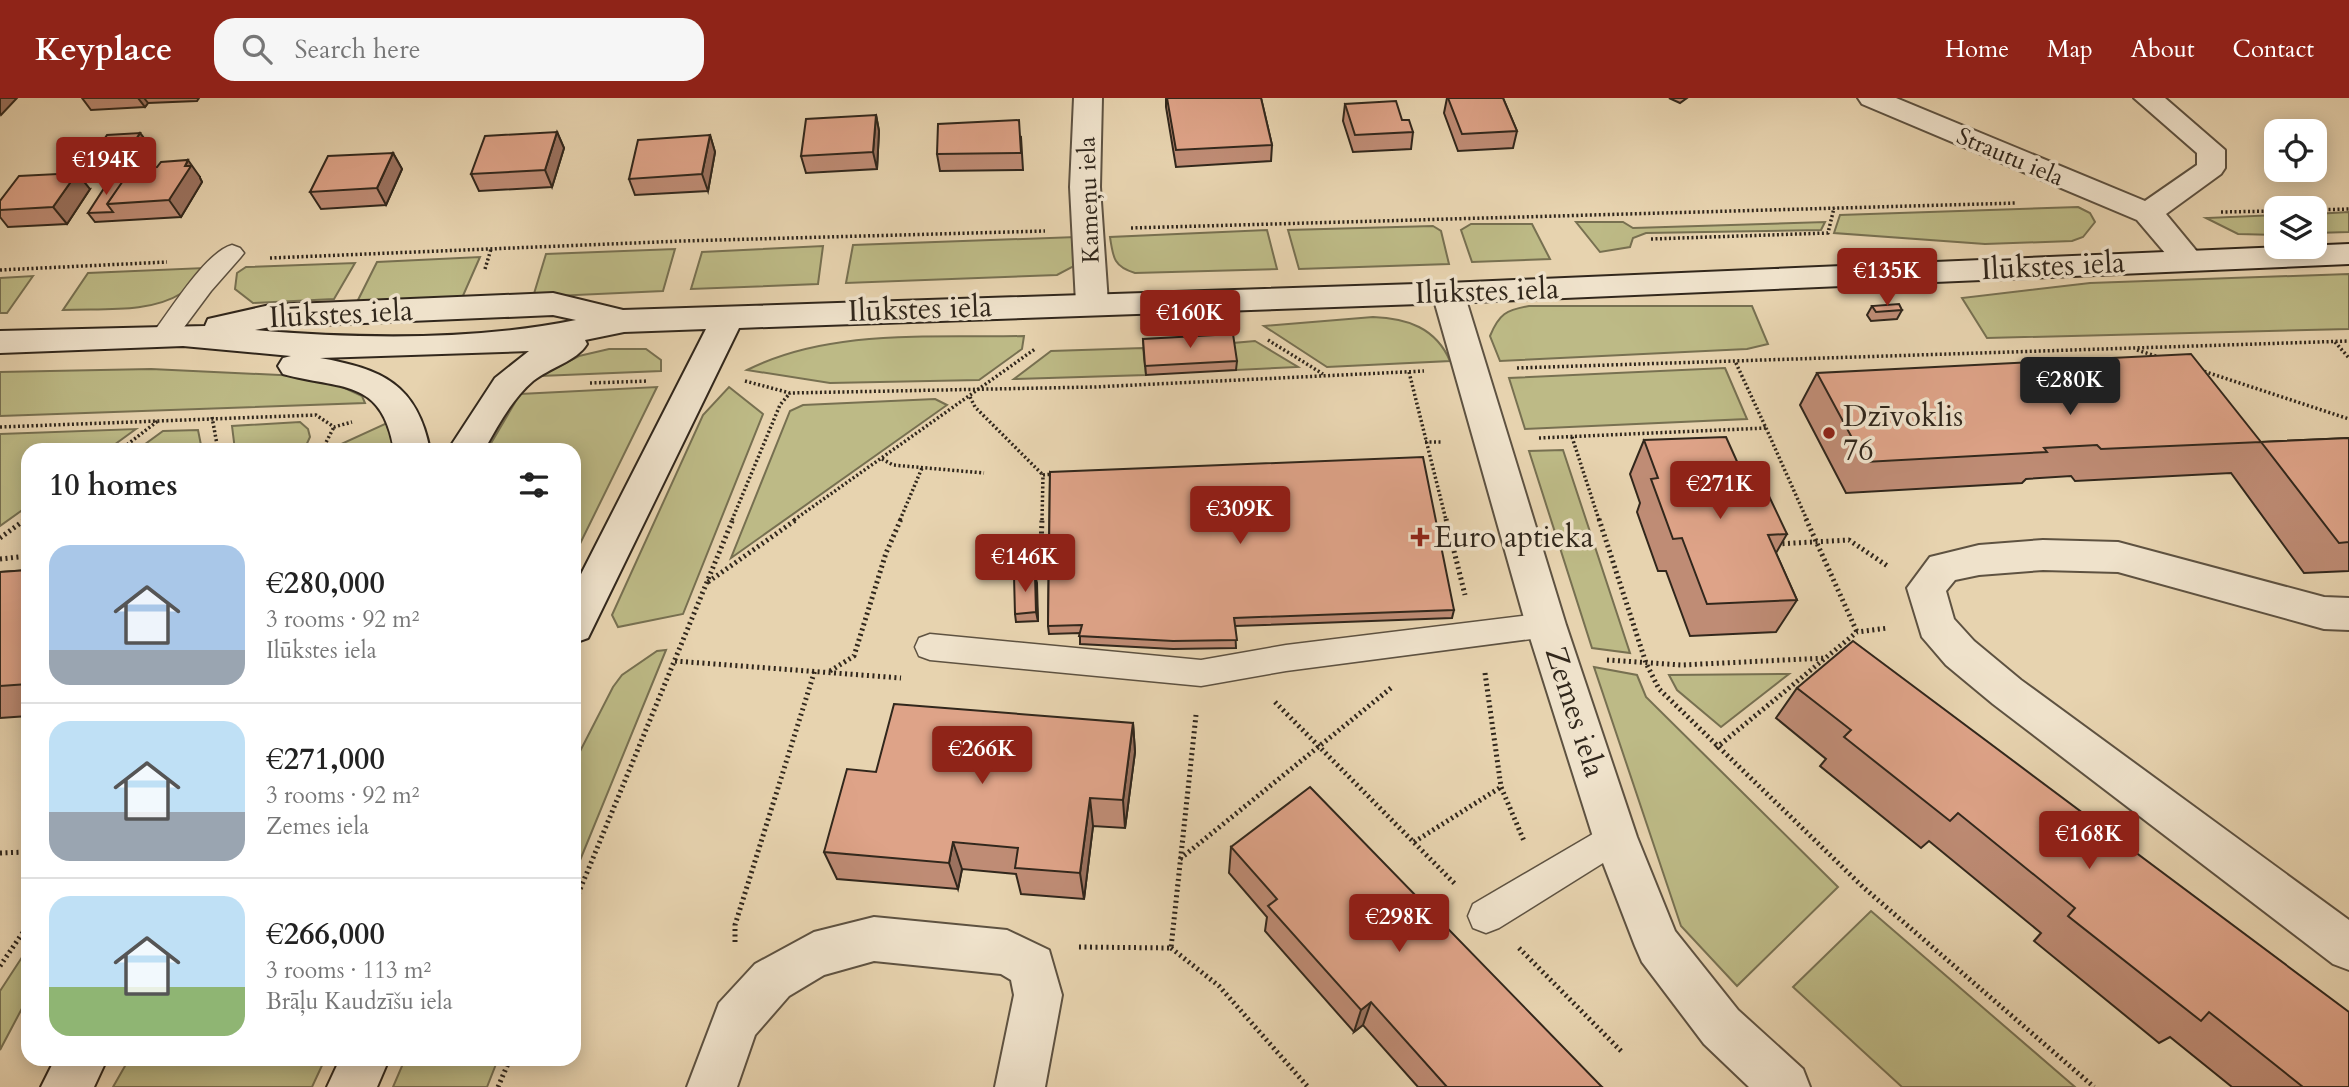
<!DOCTYPE html>
<meta charset="utf-8">
<style>
:root{--surface:#fff;--page:#f6f6f6;--text:#222;--muted:#767676;--line:#e0e0e0;--accent:#8f2418}
body{margin:0;font-family:Cardo,serif;background:var(--page);color:var(--text);height:100vh;display:flex;flex-direction:column;font-size:26px;white-space:nowrap}
*{box-sizing:border-box;margin:0}
p{font-size:23px;color:var(--muted)}
.icon{flex:none;width:38px;height:38px;fill:none;stroke:currentColor;stroke-width:2;stroke-linecap:round;stroke-linejoin:round}
.map{position:relative;flex:1;overflow:hidden}
.side{position:absolute;left:21px;top:345px;width:560px;height:623px;display:flex;flex-direction:column;background:var(--surface);border-radius:21px;box-shadow:0 4px 18px #0003}
.side>*{flex:none}
.tools{position:absolute;left:2264px;top:21px;display:grid;gap:14px}
.tools a{display:grid;place-items:center;width:63px;height:63px;border-radius:14px;background:var(--surface);box-shadow:0 4px 18px #0003;font-size:35px}
.price{position:absolute;translate:-50% -60px;padding:0 16px;border-radius:7px;background:var(--accent);color:#fff;font-size:23px;line-height:46px;filter:drop-shadow(0 2px 4px #0008)}
.price::after{content:'';position:absolute;left:50%;top:42px;width:21px;height:16px;margin-left:-10px;background:inherit;clip-path:polygon(0 0,100% 0,50% 100%)}
.price.current{background:#222;color:#fff}
ul{padding:0;list-style:none}
li{display:flex;align-items:center;gap:21px;height:175px;padding:0 28px}
li+li{border-top:2px solid var(--line)}
li span{display:grid;place-items:center;flex:none;width:196px;height:140px;border-radius:21px;color:#555}
li>.icon{margin-inline-start:auto}
span .icon{width:84px;height:84px;fill:#fffc;stroke-width:1}
li b{font-size:30px}
h2{display:flex;justify-content:space-between;align-items:center;height:84px;padding:0 28px;font-size:30px}
header{display:flex;align-items:center;gap:42px;box-sizing:border-box;height:98px;padding:0 35px;background:var(--accent);color:#fff}
header strong{font-size:33px}
nav{display:flex;gap:38px;margin-inline-start:auto;font-size:24px}
.search{width:490px;height:63px;background:var(--page);display:flex;align-items:center;gap:18px;box-sizing:border-box;padding:0 24px;border-radius:21px;color:var(--muted);font-size:26px}
.map>svg:first-child{display:block}
.green{fill:#bdba86;stroke:#777051;stroke-width:2}
.lines{fill:none;stroke-linecap:round;stroke-linejoin:round}
.lane-casing{stroke:#5e5241;stroke-width:3}
.street-casing{stroke:#5e5241;stroke-width:4}
.secondary-casing{stroke:#31271c;stroke-width:4}
.path-far1{stroke:#31271c;stroke-width:3.5;stroke-dasharray:2 2.5;stroke-linecap:butt}
.path{stroke:#31271c;stroke-width:5;stroke-dasharray:2 3.5;stroke-linecap:butt}
.lane{fill:#efe2cb;fill-rule:evenodd}
.street{fill:#efe2cb;fill-rule:evenodd}
.secondary{fill:#efe2cb;fill-rule:evenodd}
.wall{fill:#bf8c75;stroke:#31271c;stroke-width:2}
.shaded-wall{fill:#9b725f;stroke:#31271c;stroke-width:2}
.building{fill:#dea388;stroke:#31271c;stroke-width:2}
.poi-dot{fill:#8f2418;stroke:#efe2cb;stroke-width:2.5}
.labels{text-anchor:middle;dominant-baseline:central;stroke-width:7;stroke-linejoin:round;paint-order:stroke}
.far-street-label{font-size:24px;fill:#31271c;stroke:#efe2cb}
.street-label{font-size:30px;fill:#31271c;stroke:#efe2cb}
.poi-label{font-size:30px;fill:#31271c;stroke:#efe2cb;text-anchor:start}
</style>
<header>
<strong>Keyplace</strong>
<div class="search"><svg class="icon" aria-label="search" viewBox="0 0 24 24"><circle cx="10" cy="10" r="6"/><path d="M15 15l6 6"/></svg>Search here</div>
<nav><a>Home</a><a>Map</a><a>About</a><a>Contact</a></nav>
</header>
<div class="map">
<svg width="2349" height="989" viewBox="0 0 2349 989">
<rect width="100%" height="100%" fill="#e7d3af"/>
<filter id="stains"><feTurbulence type="fractalNoise" baseFrequency=".00286" numOctaves="4"/><feColorMatrix values="0 0 0 0 .2 0 0 0 0 .09 0 0 0 0 .02 0 0 0 .5 -.17"/></filter>
<radialGradient id="worn" r=".72"><stop offset=".6" stop-color="#630" stop-opacity="0"/><stop offset="1" stop-color="#630" stop-opacity=".3"/></radialGradient>
<g class="green">
<path d="M2078,109L2090,115L2095,124L2083,139L2072,143L1985,146L1834,135L1840,117Z"/>
<path d="M2349,114V134L2315,135V116Z"/>
<path d="M2277,117V137L2238,136L2206,120Z"/>
<path d="M1576,124H1623L1633,130L1825,124L1821,132L1646,135L1633,140L1630,149L1600,154Z"/>
<path d="M1471,126H1532L1550,161L1472,164L1461,132Z"/>
<path d="M1433,128L1441,133L1449,166L1299,171L1288,132Z"/>
<path d="M1267,132L1277,171L1135,175C1114,169 1113,160 1110,139Z"/>
<path d="M1076,139V167L1057,177L846,185L853,147Z"/>
<path d="M823,148L818,186L691,191L702,154Z"/>
<path d="M675,151L663,193L533,199L546,156Z"/>
<path d="M480,159L462,200L357,204L377,164Z"/>
<path d="M355,165L334,201L253,205L235,191L237,175L246,169Z"/>
<path d="M204,170C198,178 191,189 182,195C149,216 101,210 63,212L88,175Z"/>
<path d="M2349,176V231L1987,240L1962,200L2090,185Z"/>
<path d="M33,178L7,215H0V180Z"/>
<path d="M1529,208H1752L1768,246L1747,251L1500,263L1490,238C1499,216 1506,212 1529,208Z"/>
<path d="M1373,219C1407,220 1436,230 1450,263L1327,269L1264,228Z"/>
<path d="M1024,238L1022,251L979,282L830,285L747,272C831,230 932,240 1024,238Z"/>
<path d="M1255,243L1298,269L1236,272L1233,245Z"/>
<path d="M1143,250L1146,277L1014,281L1051,253Z"/>
<path d="M609,251H646L661,262V273L540,278L579,258Z"/>
<path d="M1725,270L1747,321L1525,331L1509,280Z"/>
<path d="M151,271L321,279L362,298L365,305L0,318V274Z"/>
<path d="M657,289L574,458V352H487L520,296Z"/>
<path d="M729,289L763,316L683,516L618,529L612,517L703,317Z"/>
<path d="M935,301L947,307L731,460L790,313L803,307Z"/>
<path d="M300,324L308,331L310,339L304,352H235L232,328Z"/>
<path d="M387,325L394,341V352H336L339,347Z"/>
<path d="M136,331L107,352H28V408L0,428V336Z"/>
<path d="M198,332L202,352H137L163,333Z"/>
<path d="M1563,352L1630,555L1592,550L1529,353Z"/>
<path d="M666,552L574,777V665L613,589L622,577L657,553Z"/>
<path d="M1594,569L1637,577L1646,599L1838,789L1737,888L1681,828Z"/>
<path d="M1789,576L1721,629L1677,592L1669,577Z"/>
<path d="M1871,813L2075,989H1902L1793,889Z"/>
<path d="M28,850V899L0,952V893Z"/>
<path d="M129,961H325L312,989H113Z"/>
<path d="M405,961H498L487,989H393Z"/>
</g>
<g class="lines">
<g class="lane-casing">
<g id="lane">
<path d="M232,147L240,150L244,155L240,160L211,193L173,244L164,247L155,244L151,238L155,232C172,210 206,154 232,147Z"/>
<path d="M1546,515L1557,518L1561,527L1557,536L1546,539L1286,573L1201,588L930,562L919,558L915,549L919,540L930,536L1201,562L1286,547Z"/>
<path d="M1615,723L1627,728L1632,739L1627,750L1499,830L1486,835L1473,830L1468,818L1473,806Z"/>
</g>
</g>
<g class="street-casing">
<g id="street">
<path d="M1074,0H1102L1100,89L1108,205L1103,213L1092,216L1081,213L1076,205L1070,89Z"/>
<path d="M1858,0H1896L2145,103L2197,67V55L2134,0H2165L2225,52V70L2221,76L2166,116L2204,162L2199,169L2188,172L2177,169L2137,122L1862,6Z"/>
<path d="M1448,185L1459,188L1464,195L1566,527L1637,739L1675,833L1738,912L1803,971L1810,989H1749L1704,946L1642,864L1635,848L1593,739L1526,527L1432,195L1437,188Z"/>
<path d="M2043,442L2118,444L2324,499L2349,500V532L2324,531L2118,474L2043,472L1979,477L1955,482L1946,493L1954,521L1974,543L2021,582L2349,822V872L2333,866L1993,606L1946,567L1922,539L1907,490L1930,459L1979,447Z"/>
<path d="M874,819L1007,832L1049,852L1062,897L1045,989H995L1014,897L1011,882L1001,876L874,863L824,877L789,898L755,937L737,989H687L719,905L755,866L814,834Z"/>
</g>
</g>
<g class="secondary-casing">
<g id="secondary">
<path d="M2349,146V166L1448,205L739,230L588,540L574,545V490L706,231L624,234L585,242L587,246C577,263 549,270 533,283C511,302 498,328 484,352H448L495,280L529,253L320,260C382,271 417,286 430,352H394C382,279 340,292 283,276L278,268L283,260L291,258L183,248L0,255V233L205,228L208,221L270,207L553,195L623,212L1448,185ZM553,217L576,222C472,243 360,241 255,232L270,229Z"/>
<path d="M55,961H107L94,989H41Z"/>
<path d="M340,961H389L377,989H327Z"/>
</g>
</g>
<g class="path-far1">
<path d="M2315,112L2349,111"/>
<path d="M2221,114L2277,113"/>
<path d="M1131,130L2017,105"/>
<path d="M1651,141L1828,135L1834,110"/>
<path d="M270,160L682,143L1045,133"/>
<path d="M485,171L491,151"/>
<path d="M0,172L167,164"/>
<path d="M1268,242L1323,276"/>
<path d="M2335,244L2349,260"/>
<path d="M2137,252L2162,260"/>
<path d="M1517,270L2349,243"/>
<path d="M2200,272L2349,321"/>
<path d="M1409,274L1446,422"/>
<path d="M745,283L790,295L1094,289L1424,273"/>
<path d="M590,285L648,283"/>
<path d="M970,299L975,309L1043,377"/>
<path d="M212,319L218,352"/>
<path d="M0,329L316,317L334,329L352,324"/>
<path d="M1766,330L1807,422"/>
<path d="M1572,339L1599,422"/>
<path d="M1539,340L1766,330L1735,263"/>
<path d="M1425,344H1443"/>
<path d="M120,352L159,322"/>
<path d="M322,352L334,329"/>
<path d="M882,361L893,367L984,375"/>
<path d="M23,422L28,419"/>
<path d="M732,422L780,307L790,295"/>
<path d="M794,422L1035,251"/>
<path d="M900,422L922,370"/>
<path d="M1042,422L1043,377L1054,376"/>
</g>
<g class="path">
<path d="M1446,421L1465,497"/>
<path d="M1599,421L1646,565L1659,591L1863,789L2094,989"/>
<path d="M1806,421L1857,534"/>
<path d="M0,440L26,421"/>
<path d="M1777,446L1849,442L1889,469"/>
<path d="M0,461L28,458"/>
<path d="M1040,474L1042,421"/>
<path d="M708,484L797,421"/>
<path d="M1607,562L1682,567L1826,560"/>
<path d="M675,563L901,580"/>
<path d="M830,573L854,558L886,455L901,421"/>
<path d="M1485,575L1501,689L1524,743"/>
<path d="M1275,604L1456,787"/>
<path d="M1716,650L1857,534L1888,530"/>
<path d="M1414,744L1501,689"/>
<path d="M0,755L28,754"/>
<path d="M1180,761L1391,590"/>
<path d="M574,806L733,421"/>
<path d="M735,844V827L815,572"/>
<path d="M1079,849L1171,850L1196,617"/>
<path d="M1171,850L1219,888L1308,989"/>
<path d="M1519,850L1622,954"/>
<path d="M0,868L28,827"/>
<path d="M498,989L510,961"/>
</g>
<use href="#lane" class="lane"/>
<use href="#street" class="street"/>
<use href="#secondary" class="secondary"/>
</g>
<g class="wall">
<path d="M82,0H199L197,3L148,5L145,9L91,12Z"/>
<path d="M1166,0H1261L1272,47L1271,63L1176,69L1166,9Z"/>
<path d="M1447,0H1503L1517,33L1513,50L1458,53L1444,15Z"/>
<path d="M1669,0H1687L1680,5Z"/>
<path d="M1345,6L1402,22L1413,34L1411,51L1353,54L1343,23Z"/>
<path d="M876,17L879,33L877,71L806,75L801,58Z"/>
<path d="M557,34L564,50L552,89L479,93L471,76Z"/>
<path d="M140,35L147,44L132,67L99,69L92,60Z"/>
<path d="M710,37L715,54L708,93L635,97L629,81Z"/>
<path d="M1021,39L1023,72L940,73L937,56Z"/>
<path d="M393,55L402,71L386,107L321,111L310,94Z"/>
<path d="M200,79V80L202,84L181,119L95,124L88,115L125,80Z"/>
<path d="M90,91L67,126L8,129L0,119V103Z"/>
<path d="M1872,208L1902,212L1897,221L1871,223L1867,217Z"/>
<path d="M1143,241L1237,263L1236,272L1146,277Z"/>
<path d="M1817,275L2261,344L2349,340V473L2304,475L2231,375L2075,383L2071,378L2026,381L2022,385L1846,395L1800,307Z"/>
<path d="M1644,342L1752,397L1787,436L1776,455L1797,502L1776,534L1690,538L1666,473H1658L1637,414L1640,405L1630,376Z"/>
<path d="M1050,374L1454,512L1452,520L1235,528L1236,550L1173,551L1080,546V535L1049,536L1048,528Z"/>
<path d="M28,472V618L0,620V474Z"/>
<path d="M1035,477L1038,523L1016,524L1015,516Z"/>
<path d="M1797,590L2349,989H2232L2170,939L2159,945L2034,843L2041,835L1929,743L1921,750L1820,668L1826,661L1776,620Z"/>
<path d="M1133,625L1135,654L1125,730L1093,728L1084,801L1021,796L1016,776L962,771L958,791L837,781L824,754L876,674Z"/>
<path d="M1231,749L1602,989H1418L1363,927L1354,934L1265,833L1267,819L1229,775Z"/>
</g>
<g class="shaded-wall">
<path d="M0,0H17L1,17L0,15Z"/>
<path d="M138,0H144L148,5L145,9Z"/>
<path d="M876,17L879,33L877,71L873,54Z"/>
<path d="M557,34L564,50L552,89L545,72Z"/>
<path d="M140,35L147,44L132,67L125,58Z"/>
<path d="M710,37L715,54L708,93L702,76Z"/>
<path d="M393,55L402,71L386,107L377,90Z"/>
<path d="M188,62L200,79V80L202,84L181,119L169,102Z"/>
<path d="M77,75L90,91L67,126L53,109Z"/>
<path d="M1035,477L1037,485L1038,523L1036,514Z"/>
<path d="M1133,625L1135,654L1125,730L1123,702Z"/>
<path d="M1090,700L1093,728L1084,801L1080,775Z"/>
<path d="M953,744L962,771L958,791L949,765Z"/>
<path d="M1371,904L1363,927L1354,934L1361,912Z"/>
</g>
<g class="building">
<path d="M1167,0H1261L1272,47L1176,52Z"/>
<path d="M1448,0H1503L1517,33L1462,36Z"/>
<path d="M1396,3L1402,22H1409L1413,34L1355,37L1345,6Z"/>
<path d="M876,17L873,54L801,58L806,21Z"/>
<path d="M1019,22L1021,55L937,56L938,26Z"/>
<path d="M557,34L545,72L471,76L485,38Z"/>
<path d="M140,35L125,58L92,60L107,37Z"/>
<path d="M710,37L702,76L629,81L638,42Z"/>
<path d="M393,55L377,90L310,94L328,58Z"/>
<path d="M188,62L185,68H191L169,102L107,106L130,71L157,69L161,64Z"/>
<path d="M77,75L53,109L0,112V103L19,78Z"/>
<path d="M125,80L107,106L113,114L88,115L110,81Z"/>
<path d="M1899,206L1902,212L1876,214L1872,208Z"/>
<path d="M1233,236L1237,263L1145,268L1143,241Z"/>
<path d="M2191,256L2261,344L2349,340V444L2339,445L2261,344L2101,351L2097,347L2044,350L2047,354L1865,364L1817,275Z"/>
<path d="M1726,339L1752,397L1768,396L1787,436L1768,437L1797,502L1707,506L1682,440L1673,441L1651,381L1658,380L1644,342Z"/>
<path d="M1423,359L1454,512L1234,520L1237,542L1173,543L1079,538L1082,527L1048,528L1050,374Z"/>
<path d="M28,472V586L0,588V474Z"/>
<path d="M1035,477L1036,514L1015,516L1014,478Z"/>
<path d="M1853,543L2349,914V989H2303L2209,914L2201,923L2068,818L2075,810L1958,715L1950,723L1844,639L1851,632L1797,590Z"/>
<path d="M894,606L1133,625L1123,702L1090,700L1080,775L1015,770L1018,750L953,744L949,765L824,754L847,671L876,674Z"/>
<path d="M1310,689L1602,989H1447L1371,904L1361,912L1268,808L1277,801L1231,749Z"/>
</g>
<g class="poi-dot">
<circle cx="1829" cy="335" r="7"/>
<path d="M1416.5 428.5h7v7h7v7h-7v7h-7v-7h-7v-7h7z"/>
</g>
<g class="labels">
<g class="far-street-label">
<text transform="translate(2010 59) rotate(23)">Strautu iela</text>
<text transform="translate(1089 102) rotate(-92)">Kameņu iela</text>
</g>
<g class="street-label">
<text transform="translate(2053 168) rotate(-3)">Ilūkstes iela</text>
<text transform="translate(1487 193) rotate(-2)">Ilūkstes iela</text>
<text transform="translate(920 211) rotate(-2)">Ilūkstes iela</text>
<text transform="translate(341 216) rotate(-3)">Ilūkstes iela</text>
<text transform="translate(1575 614) rotate(72)">Zemes iela</text>
</g>
<g class="poi-label">
<text x="1843" y="318">Dzīvoklis<tspan x="1843" dy="34">76</tspan></text>
<text x="1434" y="439">Euro aptieka</text>
</g>
</g>
<rect width="100%" height="100%" filter="url(#stains)"/>
<rect width="100%" height="100%" fill="url(#worn)"/>
</svg>
<div class="tools">
<a><svg class="icon" aria-label="locate" viewBox="0 0 24 24"><circle cx="12" cy="12" r="6"/><path d="M12 2v4M12 18v4M2 12h4M18 12h4"/></svg></a>
<a><svg class="icon" aria-label="layers" viewBox="0 0 24 24"><path d="M12 4l9 5-9 5-9-5zM3 14l9 5 9-5"/></svg></a>
</div>
<b class="price" style="left:106px;top:99px">€194K</b>
<b class="price" style="left:1887px;top:210px">€135K</b>
<b class="price" style="left:1190px;top:252px">€160K</b>
<b class="price current" style="left:2070px;top:319px">€280K</b>
<b class="price" style="left:1720px;top:423px">€271K</b>
<b class="price" style="left:1240px;top:448px">€309K</b>
<b class="price" style="left:1025px;top:496px">€146K</b>
<b class="price" style="left:982px;top:688px">€266K</b>
<b class="price" style="left:2089px;top:773px">€168K</b>
<b class="price" style="left:1399px;top:856px">€298K</b>
<section class="side">
<h2>10 homes<svg class="icon" aria-label="filters" viewBox="0 0 24 24"><path d="M4 7h16M4 17h16"/><circle cx="9" cy="7" r="2"/><circle cx="15" cy="17" r="2"/></svg></h2>
<ul>
<li><span style="background:linear-gradient(#a9c7e8 75%,#9aa5b1 0)"><svg class="icon" aria-label="home" viewBox="0 0 24 24"><path d="M3 11l9-7 9 7M6 9v11h12V9"/></svg></span><div><b>€280,000</b><p>3 rooms · 92 m²</p><p>Ilūkstes iela</p></div></li>
<li><span style="background:linear-gradient(#bfe0f5 65%,#9aa5b1 0)"><svg class="icon" aria-label="home" viewBox="0 0 24 24"><path d="M3 11l9-7 9 7M6 9v11h12V9"/></svg></span><div><b>€271,000</b><p>3 rooms · 92 m²</p><p>Zemes iela</p></div></li>
<li><span style="background:linear-gradient(#bfe0f5 65%,#8fb573 0)"><svg class="icon" aria-label="home" viewBox="0 0 24 24"><path d="M3 11l9-7 9 7M6 9v11h12V9"/></svg></span><div><b>€266,000</b><p>3 rooms · 113 m²</p><p>Brāļu Kaudzīšu iela</p></div></li>
</ul>
</section>
</div>
